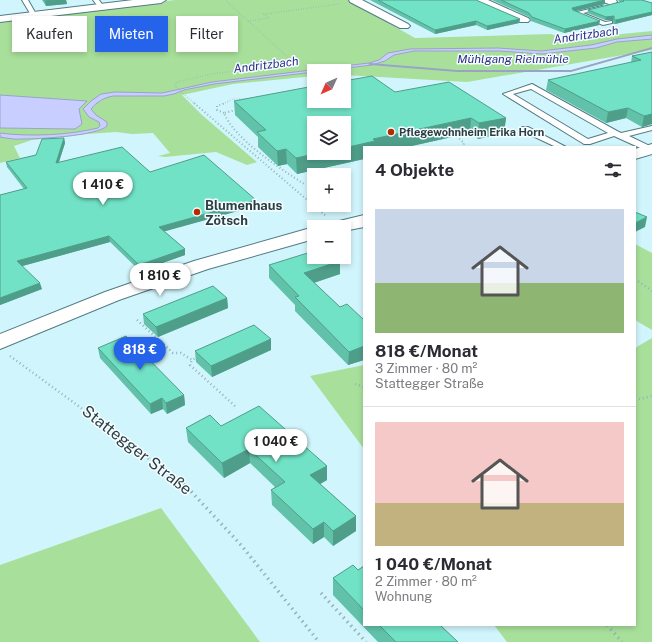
<!DOCTYPE html>
<html lang="de">
<meta charset="utf-8">
<style>
:root{--surface:#fff;--page:#f2f2f3;--text:#2b2b33;--muted:#7c7c81;--line:#e1e1e2;--accent:#2563eb}
body{margin:0;font-family:"Public Sans",sans-serif;background:var(--page);color:var(--text);height:100vh;display:flex;flex-direction:column;font-size:15px;white-space:nowrap}
*{box-sizing:border-box;margin:0}
p{font-size:13px;color:var(--muted)}
.icon{flex:none;width:22px;height:22px;fill:none;stroke:currentColor;stroke-width:2;stroke-linecap:round;stroke-linejoin:round}
.map{position:relative;flex:1;overflow:hidden}
.details{position:absolute;left:363px;top:146px;width:273px;height:480px;display:flex;flex-direction:column;background:var(--surface);border-radius:0px;box-shadow:0 2px 6px #0003}
.details>*{flex:none}
.banner{position:absolute;left:12px;top:16px;width:291px;height:36px;display:flex;gap:8px}
.needle{width:26px;rotate:225deg}
.tools{position:absolute;left:307px;top:64px;display:grid;gap:8px}
.tools a{display:grid;place-items:center;width:44px;height:44px;border-radius:0px;background:var(--surface);box-shadow:0 2px 6px #0003;font-size:20px}
.price{position:absolute;translate:-50% -34px;padding:0 9px;border-radius:14px;background:#fff;color:#222;font-size:13px;line-height:26px;filter:drop-shadow(0 1px 2px #0008)}
.price::after{content:'';position:absolute;left:50%;top:24px;width:12px;height:9px;margin-left:-6px;background:inherit;clip-path:polygon(0 0,100% 0,50% 100%)}
.price.on{background:var(--accent);color:#fff}
ul{padding:0;list-style:none}
li{display:grid;align-content:center;gap:8px;height:212px;padding:0 12px}
li+li{border-top:1px solid var(--line)}
li span{display:grid;place-items:center;height:124px;border-radius:0px;color:#555}
li>.icon{margin-inline-start:auto}
span .icon{width:72px;height:72px;fill:#fffc;stroke-width:1}
li b{font-size:17px}
h2{display:flex;justify-content:space-between;align-items:center;height:48px;padding:0 12px;font-size:17px}
.chip{padding:0 14px;border-radius:0px;background:var(--surface);box-shadow:0 2px 6px #0003;font-size:14px;line-height:36px}
.chip.on{background:var(--accent);color:#fff}
.map>svg:first-child{display:block}
.green{fill:#a8e09b}
.water{fill:#c8ceff;stroke:#99a3c6}
.lines{fill:none;stroke-linecap:round;stroke-linejoin:round}
.stream{fill:#99a3c6;fill-rule:evenodd}
.service-casing{stroke:#517b83;stroke-width:2}
.minor-casing{stroke:#517b83;stroke-width:2}
.secondary-casing{stroke:#517b83;stroke-width:2}
.path-far3{stroke:#95b2b8;stroke-width:1.5;stroke-dasharray:0.5 2;stroke-linecap:butt}
.path-far2{stroke:#95b2b8;stroke-width:2;stroke-dasharray:1 2.5;stroke-linecap:butt}
.path-far1{stroke:#95b2b8;stroke-width:2.5;stroke-dasharray:1 3;stroke-linecap:butt}
.path{stroke:#95b2b8;stroke-width:3.5;stroke-dasharray:1.5 4;stroke-linecap:butt}
.service{fill:#fff;fill-rule:evenodd}
.minor{fill:#fff;fill-rule:evenodd}
.secondary{fill:#fff;fill-rule:evenodd}
.wall{fill:#61c2a9}
.shaded-wall{fill:#4f9e8a}
.building{fill:#71e2c5;stroke:#4f9e8a}
.poi-dot{fill:#b52b00;stroke:#f4fdff;stroke-width:1.5}
.labels{text-anchor:middle;dominant-baseline:central;stroke-width:3;stroke-linejoin:round;paint-order:stroke}
.far-poi-label{font-size:11px;font-weight:bold;fill:#2c3e42;stroke:#f4fdff;text-anchor:start}
.far-water-label{font-size:12px;font-style:italic;fill:#332e86;stroke:#f4fdff}
.poi-label{font-size:13px;font-weight:bold;fill:#2c3e42;stroke:#f4fdff;text-anchor:start}
.near-street-label{font-size:16px;fill:#2c3e42;stroke:#f4fdff}
</style>
<div class="map">
<svg width="652" height="642" viewBox="0 0 652 642">
<rect width="100%" height="100%" fill="#d1f5fc"/>
<g class="green">
<path d="M175,0H348L415,38L551,34L571,42L622,34L652,31V50L467,82L344,75V71H314V76L233,84L182,95L202,115L257,162L247,165L216,152L165,157L158,156L170,153L153,133L132,134L116,132L87,134L32,140L14,146L20,158L0,163V128L75,129L79,109L86,102L0,95V22Z"/>
<path d="M635,244L652,253V330L635,320Z"/>
<path d="M652,338V642H507L494,625H635V348Z"/>
<path d="M364,365V449L310,376Z"/>
<path d="M161,508L260,642H0V565Z"/>
</g>
<g class="water">
<path d="M652,35V39L617,42L596,48L542,54L499,51H414L394,55L385,61L372,65L214,84L184,90L174,94L164,96H113C103,98 97,102 91,109L96,115L107,122V126C97,136 38,139 22,139C15,140 7,138 0,137V133C30,137 69,135 98,128L100,126L99,122L89,117L83,109L91,101L101,94L115,92L162,93L212,82L369,63L379,60L388,53L410,49L498,48L541,51L591,45L617,39Z"/>
<path d="M0,95L87,101L79,109L82,124L75,129L0,128Z"/>
</g>
<g class="lines">
<path class="stream" d="M652,47V49L571,72H457L370,65L368,64L370,63L457,70H571Z"/>
<g class="service-casing">
<g id="service">
<path d="M22,0H28L36,14L35,15H31Z"/>
<path d="M93,0H99L104,7L103,8H99Z"/>
<path d="M602,6L605,8L604,9L583,13L605,22L612,21V23L603,25L573,13Z"/>
<path d="M532,84L617,131L621,133L652,126V130L629,136L652,147V151H647L614,136L590,144H584L503,94ZM531,89L608,133L588,139L513,94Z"/>
<path d="M522,127H528L566,147H556L522,131Z"/>
</g>
</g>
<g class="minor-casing">
<g id="minor">
<path d="M133,0H166L161,3L0,22V16Z"/>
<path d="M349,0H362L408,24L410,26L408,28H400L350,2Z"/>
<path d="M474,0H488L528,18L530,20L528,22H520L475,2Z"/>
<path d="M602,0H616L617,2L612,5L603,2Z"/>
</g>
</g>
<g class="secondary-casing">
<g id="secondary">
<path d="M652,144V154L635,159V149Z"/>
<path d="M364,215V227L344,231V227H329L331,223Z"/>
<path d="M314,227V239L208,269L119,300L0,349V334L105,292L194,261Z"/>
</g>
</g>
<g class="path-far3">
<path d="M248,21L269,18L264,14L339,4"/>
<path d="M195,104L176,87L175,85L177,82L211,74L272,67L288,62L289,58L225,0"/>
<path d="M223,104L233,99H247"/>
</g>
<g class="path-far2">
<path d="M194,103L326,216"/>
<path d="M236,110L224,113C235,140 280,168 304,184"/>
<path d="M224,113L217,110V106L225,103"/>
<path d="M454,134L464,143L463,147"/>
</g>
<g class="path-far1">
<path d="M635,279L652,291"/>
<path d="M137,320L173,353H181L192,360"/>
<path d="M10,356L88,413"/>
<path d="M198,357L192,360L190,365L236,407"/>
<path d="M355,384L364,387"/>
<path d="M635,400L652,396"/>
</g>
<g class="path">
<path d="M86,412L186,486L241,545L319,642"/>
<path d="M321,593L366,642"/>
<path d="M607,625L622,642"/>
</g>
<use href="#service" class="service"/>
<use href="#minor" class="minor"/>
<use href="#secondary" class="secondary"/>
</g>
<g class="wall">
<path d="M42,0H66L67,4L46,6Z"/>
<path d="M370,0H476L520,19L519,23L487,30L476,25L435,34Z"/>
<path d="M492,0H605V4L575,11L599,25L564,33L531,21L529,17Z"/>
<path d="M618,0H642L652,3V15L615,24H613V20H605L587,13L588,10L620,2Z"/>
<path d="M652,52V124L642,127L626,118L606,123L546,90L548,80L631,63L632,56Z"/>
<path d="M395,92L506,118L504,133L478,139L470,133L407,147H364V159L297,174L287,164L278,166L258,147V137L235,115L234,101Z"/>
<path d="M64,138L65,143L59,162L150,172L256,206L164,231L185,249V255L140,271L110,242L22,266L42,289L0,305V195L24,189L7,167L6,162L36,155Z"/>
<path d="M340,261V274L314,283L340,307L364,320V360L348,365L295,311V305L269,278V265Z"/>
<path d="M227,298L228,308L158,337L144,324L143,314Z"/>
<path d="M271,339V350L212,377L196,362L195,351Z"/>
<path d="M98,348L184,395L185,405L167,414L163,409L151,414L100,358Z"/>
<path d="M221,426L327,466V480L320,484L356,516V531L333,546L324,537L313,544L272,505L271,490L275,487L250,463L224,478L188,442L186,428Z"/>
<path d="M364,566V625H440L458,642H378L333,595V578L358,570Z"/>
</g>
<g class="shaded-wall">
<path d="M54,0H66L67,4L46,6L45,1Z"/>
<path d="M605,0V4L572,12V8Z"/>
<path d="M652,12V15L615,24L616,20Z"/>
<path d="M614,16L613,20H605L606,17Z"/>
<path d="M520,19L519,23L487,30V26Z"/>
<path d="M476,21V25L435,34V30Z"/>
<path d="M600,21L599,25L564,33L565,29Z"/>
<path d="M628,108L626,118L606,123L608,112Z"/>
<path d="M652,114V124L642,127L644,116Z"/>
<path d="M471,118L470,133L407,147H364V159L297,174L296,158L319,153H344V148L373,139Z"/>
<path d="M506,118L504,133L478,139L479,123Z"/>
<path d="M64,138L65,143L57,168L56,163Z"/>
<path d="M286,149L287,164L278,166L277,151Z"/>
<path d="M256,200V206L159,233V227Z"/>
<path d="M647,217L645,227L635,232V223Z"/>
<path d="M109,236L110,242L19,267L17,261Z"/>
<path d="M185,249V255L140,271L139,265Z"/>
<path d="M340,261V274L304,286V273Z"/>
<path d="M40,283L42,289L0,305V298Z"/>
<path d="M227,298L228,308L158,337L156,327Z"/>
<path d="M271,339V350L212,377L211,366Z"/>
<path d="M364,346V360L348,365L349,352Z"/>
<path d="M184,395L185,405L167,414L166,403Z"/>
<path d="M162,398L163,409L151,414L150,404Z"/>
<path d="M249,449L250,463L224,478L222,463Z"/>
<path d="M327,466V480L310,490V475Z"/>
<path d="M356,516V531L333,546V531Z"/>
<path d="M324,522V537L313,544V529Z"/>
</g>
<g class="building">
<path d="M44,0H54L45,1Z"/>
<path d="M378,0H476L520,19L487,26L476,21L435,30Z"/>
<path d="M501,0H605L572,8L573,10L600,21L565,29L532,17L529,13Z"/>
<path d="M623,0H642L652,3V12L616,20H614V16L606,17L588,10L624,1Z"/>
<path d="M652,52V114L644,116L628,108L608,112L548,80L641,60L632,56Z"/>
<path d="M372,76L395,92L449,82L506,118L479,123L471,118L373,139L375,141L344,148V123H314V153H319L296,158L286,149L277,151L257,132L266,130L234,101L314,86V101H344V81Z"/>
<path d="M64,138L56,163L122,147L150,172L204,155L256,200L159,227L185,249L139,265L109,236L17,261L40,283L0,298V195L27,188L6,162L36,155L42,139Z"/>
<path d="M635,212L647,217L635,223Z"/>
<path d="M314,251V257H335L340,261L304,273L340,307L347,304L364,320V346L349,352L295,297L299,296L269,265Z"/>
<path d="M213,286L227,298L156,327L143,314Z"/>
<path d="M254,325L271,339L211,366L195,351Z"/>
<path d="M126,336L184,395L166,403L162,398L150,404L98,348Z"/>
<path d="M259,406L327,466L310,475L356,516L333,531L324,522L313,529L271,490L285,482L249,449L222,463L186,428L210,415L221,426Z"/>
<path d="M353,565L358,570L364,566V610L333,578Z"/>
<path d="M379,625H440L458,642H396Z"/>
</g>
<g class="poi-dot">
<circle cx="391" cy="132" r="4"/>
<circle cx="197" cy="212" r="4"/>
</g>
<g class="labels">
<g class="far-poi-label">
<text x="399" y="132">Pflegewohnheim Erika Horn</text>
</g>
<g class="far-water-label">
<text transform="translate(586 35) rotate(-8)">Andritzbach</text>
<text x="513" y="59">Mühlgang Rielmühle</text>
<text transform="translate(266 65) rotate(-7)">Andritzbach</text>
</g>
<g class="poi-label">
<text x="205" y="205">Blumenhaus<tspan x="205" dy="15">Zötsch</tspan></text>
</g>
<g class="near-street-label">
<text transform="translate(137 450) rotate(38)">Stattegger Straße</text>
</g>
</g>
</svg>
<div class="tools">
<a><svg class="needle" viewBox="-14 -14 28 28"><path d="M0-13l5 13h-10z" fill="#e53935"/><path d="M0 13l5-13h-10z" fill="#7c7c81"/></svg></a>
<a><svg class="icon" aria-label="layers" viewBox="0 0 24 24"><path d="M12 4l9 5-9 5-9-5zM3 14l9 5 9-5"/></svg></a>
<a>+</a>
<a>−</a>
</div>
<b class="price" style="left:103px;top:206px">1 410 €</b>
<b class="price" style="left:160px;top:297px">1 810 €</b>
<b class="price on" style="left:140px;top:371px">818 €</b>
<b class="price" style="left:276px;top:463px">1 040 €</b>
<div class="banner">
<a class="chip">Kaufen</a>
<a class="chip on">Mieten</a>
<a class="chip">Filter</a>
</div>
<section class="details">
<h2>4 Objekte<svg class="icon" aria-label="filters" viewBox="0 0 24 24"><path d="M4 7h16M4 17h16"/><circle cx="9" cy="7" r="2"/><circle cx="15" cy="17" r="2"/></svg></h2>
<ul>
<li><span style="background:linear-gradient(#c9d6e8 60%,#8fb573 0)"><svg class="icon" aria-label="home" viewBox="0 0 24 24"><path d="M3 11l9-7 9 7M6 9v11h12V9"/></svg></span><div><b>818 €/Monat</b><p>3 Zimmer · 80 m²</p><p>Stattegger Straße</p></div></li>
<li><span style="background:linear-gradient(#f6c9c9 65%,#c2b280 0)"><svg class="icon" aria-label="home" viewBox="0 0 24 24"><path d="M3 11l9-7 9 7M6 9v11h12V9"/></svg></span><div><b>1 040 €/Monat</b><p>2 Zimmer · 80 m²</p><p>Wohnung</p></div></li>
</ul>
</section>
</div>
